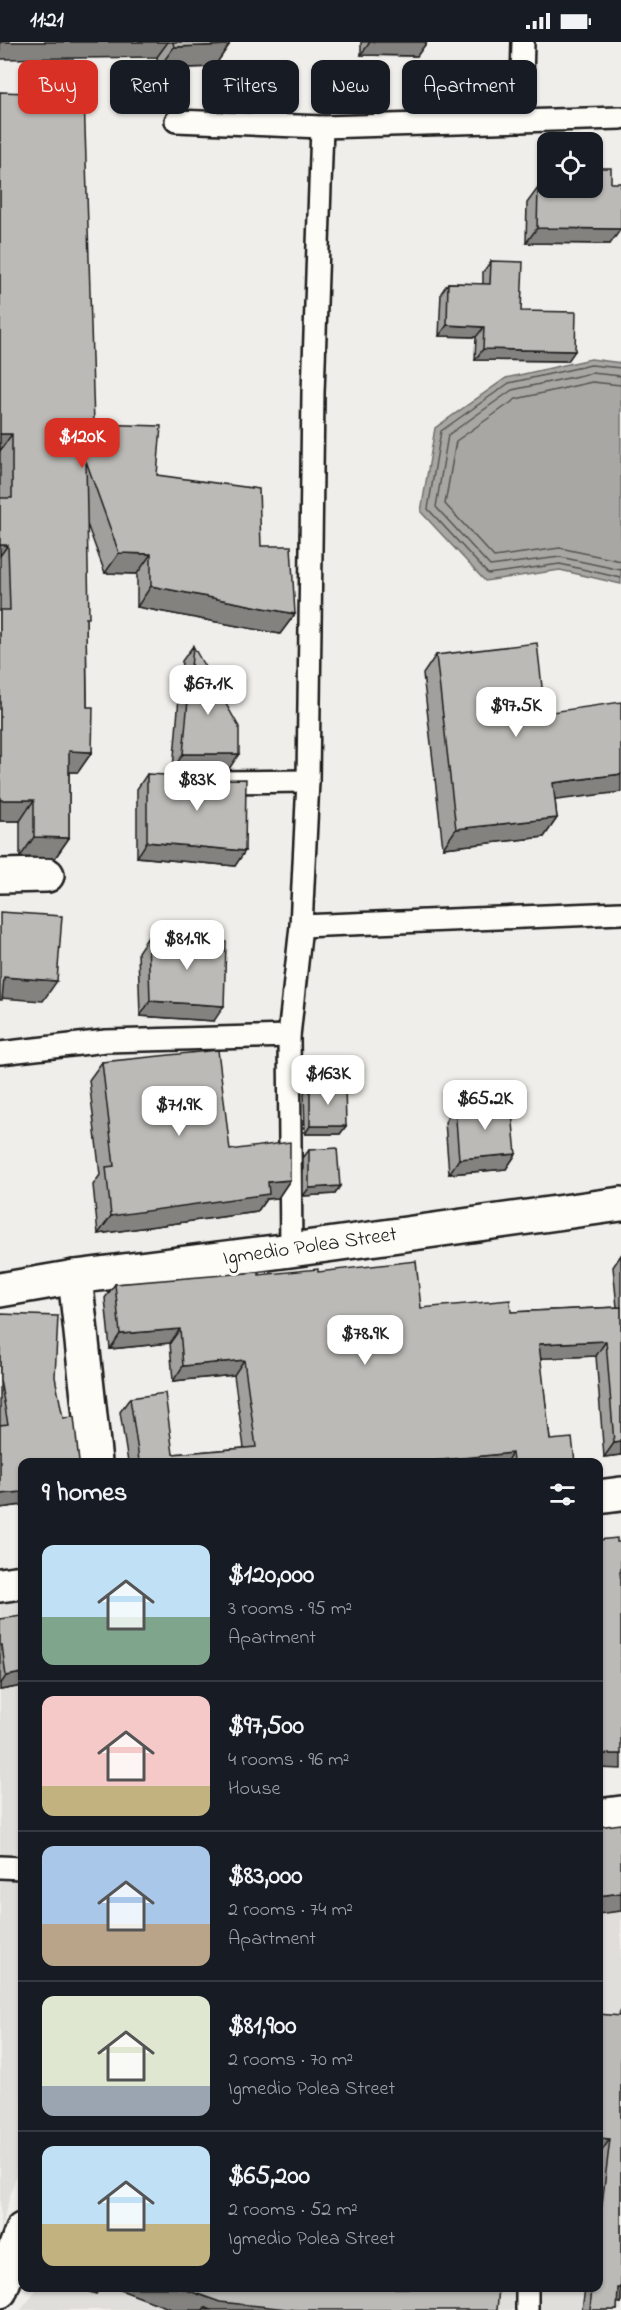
<!DOCTYPE html>
<meta charset="utf-8">
<style>
:root{--surface:#171b24;--page:#20242c;--text:#f1f3f6;--muted:#9ea1a6;--line:#363941;--accent:#d93025}
body{margin:0;font-family:"Indie Flower",sans-serif;background:var(--page);color:var(--text);height:100vh;display:flex;flex-direction:column;font-size:22px;white-space:nowrap}
*{box-sizing:border-box;margin:0}
p{font-size:20px;color:var(--muted)}
.icon{flex:none;width:33px;height:33px;fill:none;stroke:currentColor;stroke-width:2;stroke-linecap:round;stroke-linejoin:round}
.map{position:relative;flex:1;overflow:hidden}
.panel{position:absolute;left:18px;top:1416px;width:585px;height:834px;display:flex;flex-direction:column;background:var(--surface);border-radius:12px;box-shadow:0 2px 4px #0004}
.panel>*{flex:none}
.top-card{position:absolute;left:18px;top:18px;width:585px;height:54px;display:flex;gap:12px}
.buttons{position:absolute;left:537px;top:90px;display:grid;gap:12px}
.buttons a{display:grid;place-items:center;width:66px;height:66px;border-radius:12px;background:var(--surface);box-shadow:0 2px 4px #0004;font-size:30px}
.price{position:absolute;translate:-50% -51px;padding:0 14px;border-radius:12px;background:#fff;color:#222;font-size:20px;line-height:39px;filter:drop-shadow(0 2px 3px #0008)}
.price::after{content:'';position:absolute;left:50%;top:36px;width:18px;height:14px;margin-left:-9px;background:inherit;clip-path:polygon(0 0,100% 0,50% 100%)}
.price.active{background:var(--accent);color:#fff}
ul{padding:0;list-style:none}
li{display:flex;align-items:center;gap:18px;height:150px;padding:0 24px}
li+li{border-top:2px solid var(--line)}
li span{display:grid;place-items:center;flex:none;width:168px;height:120px;border-radius:12px;color:#555}
li>.icon{margin-inline-start:auto}
span .icon{width:72px;height:72px;fill:#fffc;stroke-width:1}
li b{font-size:26px}
h2{display:flex;justify-content:space-between;align-items:center;height:72px;padding:0 24px;font-size:26px}
.chip{padding:0 21px;border-radius:12px;background:var(--surface);box-shadow:0 2px 4px #0004;font-size:21px;line-height:54px}
.chip.active{background:var(--accent);color:#fff}
.status{display:flex;justify-content:space-between;align-items:center;height:42px;padding:0 30px;background:var(--surface);direction:ltr}
.status svg{height:16px;fill:currentColor}
.map>svg:first-child{display:block}
.built{fill:#e0deda}
.water{fill:#a8a7a3;stroke:#706f6d;stroke-width:1.5}
.lines{fill:none;stroke-linecap:round;stroke-linejoin:round}
.shore{stroke:#545452;stroke-width:1.5}
.service-casing{stroke:#1c1c1c;stroke-width:26}
.minor-casing{stroke:#1c1c1c;stroke-width:38}
.service{stroke:#fdfcf7;stroke-width:21}
.minor{stroke:#fdfcf7;stroke-width:33}
.wall{fill:#a1a09d;stroke:#1c1c1c;stroke-width:1.5}
.shaded-wall{fill:#83827f;stroke:#1c1c1c;stroke-width:1.5}
.building{fill:#bbbab6;stroke:#1c1c1c;stroke-width:1.5}
.labels{text-anchor:middle;dominant-baseline:central;stroke-width:6;stroke-linejoin:round;paint-order:stroke}
.street-label{font-size:21px;fill:#1c1c1c;stroke:#fdfcf7}
</style>
<div class="status"><b>11:21</b><svg viewBox="0 0 49 12"><path d="M0 12V9h3v3zM5 12V6h3v6zM10 12V3h3v9zM15 12V0h3v12zM26 1h20v11H26zM47 4h2v5h-2z"/></svg></div>
<div class="map">
<svg width="621" height="2268" viewBox="0 0 621 2268">
<rect width="100%" height="100%" fill="#f0eeea"/>
<filter id="ink" filterUnits="userSpaceOnUse"><feTurbulence type="fractalNoise" baseFrequency=".0167" numOctaves="2"/><feDisplacementMap in="SourceGraphic" scale="12" xChannelSelector="R" yChannelSelector="G"/><feConvolveMatrix kernelMatrix="1 2 1 2 8 2 1 2 1" color-interpolation-filters="sRGB"/></filter>
<g filter="url(#ink)">
<g class="built">
<path d="M22,1556V2113L0,2188V1559Z"/>
<path d="M621,1789V2268H21L38,2246H598L599,1792Z"/>
</g>
<path class="water" d="M591,317L621,321V542L560,528L485,539L421,470L435,386L506,336Z"/>
<g class="lines">
<g class="shore">
<path d="M621,326L591,323L509,341L441,389L428,467L488,532L560,522L621,536"/>
<path d="M621,334L592,331L512,348L448,393L436,465L490,524L560,515L621,528"/>
<path d="M621,343L592,340L516,357L456,399L445,462L494,515L560,506L621,519"/>
</g>
<g class="service-casing">
<g id="service">
<path d="M176,79L322,85L621,76"/>
<path d="M521,79L523,0"/>
<path d="M219,740L308,739"/>
<path d="M301,884L621,871"/>
<path d="M0,1011L106,999L289,994"/>
<path d="M291,1208L289,994L301,884L308,739L313,351L322,85"/>
<path d="M0,1825L22,1826"/>
<path d="M527,2268V2246"/>
</g>
</g>
<g class="minor-casing">
<g id="minor">
<path d="M0,834L47,833"/>
<path d="M75,1235L95,1420"/>
<path d="M0,1248L75,1235L291,1208L621,1162"/>
<path d="M598,1455L621,1452"/>
<path d="M0,1543L22,1540"/>
<path d="M598,1774L621,1771"/>
<path d="M0,2249L22,2188"/>
</g>
</g>
<use href="#service" class="service"/>
<use href="#minor" class="minor"/>
</g>
<g class="wall">
<path d="M0,0H229V3L214,25L158,27L157,15Z"/>
<path d="M361,0H427L417,14L361,13Z"/>
<path d="M0,50L94,382L157,433L261,504L295,572L280,592L137,565V532L105,531L87,482L86,580L87,665L92,710L78,730H69V796L55,816L20,815V779H0Z"/>
<path d="M611,141L610,202L526,201L527,161L538,146H592Z"/>
<path d="M491,219L521,269L568,319L475,318L476,295L439,294L441,251L448,241L483,242V230Z"/>
<path d="M193,604L229,727H173L182,619Z"/>
<path d="M436,613L555,758L557,776L544,795L443,806L423,632Z"/>
<path d="M147,732L245,809L235,824L137,815V747Z"/>
<path d="M148,895L214,979L140,974L138,910Z"/>
<path d="M102,1020L230,1108L290,1138L278,1156L266,1157L257,1170L98,1192L93,1143L100,1133L89,1038Z"/>
<path d="M310,1043L346,1084L340,1092H305L304,1051Z"/>
<path d="M455,1065L516,1112L506,1127L449,1132L445,1080Z"/>
<path d="M309,1108L340,1144L335,1152L303,1154V1116Z"/>
<path d="M621,1213V1413L604,1415L596,1314L540,1316L550,1398L575,1420H128L120,1370L130,1356L173,1412L244,1406L234,1333L173,1339L170,1301L110,1307L105,1256L115,1242L318,1230L421,1266L511,1270L617,1265L613,1225Z"/>
<path d="M0,1272L22,1420V1463L0,1466Z"/>
<path d="M0,1577L22,1644L0,1648Z"/>
<path d="M621,1969V2261L617,2260V2268H582L585,2246H598V2130L619,1972Z"/>
</g>
<g class="shaded-wall">
<path d="M0,0H168L157,15L0,17Z"/>
<path d="M370,0H427L417,14L361,13Z"/>
<path d="M229,3L214,25L158,27L174,5Z"/>
<path d="M537,186L621,187L610,202L526,201Z"/>
<path d="M447,283L484,285L476,295L439,294Z"/>
<path d="M483,307L575,309L568,319L475,318Z"/>
<path d="M0,392H12L0,409Z"/>
<path d="M0,503H8L0,514Z"/>
<path d="M119,511L151,512L137,532L105,531Z"/>
<path d="M151,544L295,572L280,592L137,565Z"/>
<path d="M69,709L92,710L78,730H55Z"/>
<path d="M183,712H239L229,727H173Z"/>
<path d="M621,732V750L540,760L553,741Z"/>
<path d="M0,758H34L20,779H0Z"/>
<path d="M557,776L544,795L443,806L456,787Z"/>
<path d="M34,795L69,796L55,816L20,815Z"/>
<path d="M147,800L245,809L235,824L137,815Z"/>
<path d="M4,935L57,939L43,959L0,956Z"/>
<path d="M150,959L224,964L214,979L140,974Z"/>
<path d="M310,1084H346L340,1092H305Z"/>
<path d="M516,1112L506,1127L449,1132L459,1117Z"/>
<path d="M290,1138L278,1156L266,1157L257,1170L98,1192L111,1174L268,1140Z"/>
<path d="M340,1144L335,1152L303,1154L309,1146Z"/>
<path d="M180,1287L170,1301L110,1307L120,1292Z"/>
<path d="M606,1299L596,1314L529,1317L539,1302Z"/>
<path d="M244,1318L234,1333L173,1339L183,1324Z"/>
<path d="M621,1400V1413L604,1415L614,1401Z"/>
<path d="M512,1411L506,1420H422Z"/>
<path d="M22,1450V1463L0,1466V1452Z"/>
<path d="M22,1631V1644L0,1648V1643L6,1634Z"/>
<path d="M598,1712H621V1727L598,1726Z"/>
<path d="M621,1851V1869L598,1872V1854Z"/>
<path d="M598,2096L610,2097L601,2110H598Z"/>
<path d="M78,2246H100L96,2252Z"/>
<path d="M115,2246H181L297,2268H174Z"/>
<path d="M618,2246H621V2261L609,2259Z"/>
</g>
<g class="building">
<path d="M173,0H229V3L174,5Z"/>
<path d="M0,50L84,53L94,382L161,384L157,433L259,447L261,504H291L295,572L151,544V512L119,511L86,419L89,576H86L87,665H93L92,710L69,709V796L34,795V758H0V568H10L8,503H0V456H12V392H0Z"/>
<path d="M592,126H611V141H621V187L537,186L538,146H592Z"/>
<path d="M491,219L523,220L521,269L576,270L575,309L483,307L484,285L447,283L448,241L490,242Z"/>
<path d="M537,601L545,671L621,660V732L553,741L557,776L456,787L436,613Z"/>
<path d="M193,604L239,685V712H183Z"/>
<path d="M147,732L166,733L176,738L246,737L245,809L147,800Z"/>
<path d="M0,870L62,874L57,939L4,935L2,958H0Z"/>
<path d="M148,895L226,900L224,964L150,959Z"/>
<path d="M218,1008L230,1108L290,1100V1138L268,1140L269,1152L111,1174L106,1125L114,1124L102,1020Z"/>
<path d="M310,1043H345L346,1084H310Z"/>
<path d="M511,1060L516,1112L459,1117L455,1065Z"/>
<path d="M337,1106L340,1144L309,1146V1108Z"/>
<path d="M416,1219L421,1266L510,1258L511,1270L621,1265V1400L614,1401L606,1299L539,1302L550,1398L572,1396L575,1420H513L512,1411L422,1420H139L138,1410L130,1356L165,1351L173,1412L256,1405L244,1318L183,1324L180,1287L120,1292L115,1242L259,1230V1233L318,1227V1230Z"/>
<path d="M0,1272L58,1274L55,1335L63,1376L74,1375L79,1420H22V1450L0,1452V1383L8,1382L0,1338Z"/>
<path d="M617,1496V1500H621V1530H620L621,1539V1712H598V1670H599L598,1649V1498Z"/>
<path d="M22,1574V1631L6,1634L2,1603L0,1604V1577Z"/>
<path d="M621,1782V1851L598,1854V1785Z"/>
<path d="M598,1972L621,1974V2246H618L617,2268H590L592,2246H598V2195L610,2097L598,2096Z"/>
<path d="M181,2246H499L497,2268H297L220,2260Z"/>
<path d="M205,2265L210,2268H203Z"/>
</g>
</g>
<g class="labels">
<g class="street-label">
<text transform="translate(310 1205) rotate(-8)">Igmedio Polea Street</text>
</g>
</g>
</svg>
<div class="buttons">
<a><svg class="icon" aria-label="locate" viewBox="0 0 24 24"><circle cx="12" cy="12" r="6"/><path d="M12 2v4M12 18v4M2 12h4M18 12h4"/></svg></a>
</div>
<b class="price active" style="left:82px;top:427px">$120K</b>
<b class="price" style="left:208px;top:674px">$67.1K</b>
<b class="price" style="left:516px;top:696px">$97.5K</b>
<b class="price" style="left:197px;top:770px">$83K</b>
<b class="price" style="left:187px;top:929px">$81.9K</b>
<b class="price" style="left:328px;top:1064px">$163K</b>
<b class="price" style="left:485px;top:1089px">$65.2K</b>
<b class="price" style="left:179px;top:1095px">$71.9K</b>
<b class="price" style="left:365px;top:1324px">$78.9K</b>
<div class="top-card">
<a class="chip active">Buy</a>
<a class="chip">Rent</a>
<a class="chip">Filters</a>
<a class="chip">New</a>
<a class="chip">Apartment</a>
</div>
<section class="panel">
<h2>9 homes<svg class="icon" aria-label="filters" viewBox="0 0 24 24"><path d="M4 7h16M4 17h16"/><circle cx="9" cy="7" r="2"/><circle cx="15" cy="17" r="2"/></svg></h2>
<ul>
<li><span style="background:linear-gradient(#bfe0f5 60%,#7fa58c 0)"><svg class="icon" aria-label="home" viewBox="0 0 24 24"><path d="M3 11l9-7 9 7M6 9v11h12V9"/></svg></span><div><b>$120,000</b><p>3 rooms · 95 m²</p><p>Apartment</p></div></li>
<li><span style="background:linear-gradient(#f6c9c9 75%,#c2b280 0)"><svg class="icon" aria-label="home" viewBox="0 0 24 24"><path d="M3 11l9-7 9 7M6 9v11h12V9"/></svg></span><div><b>$97,500</b><p>4 rooms · 96 m²</p><p>House</p></div></li>
<li><span style="background:linear-gradient(#a9c7e8 65%,#b9a48a 0)"><svg class="icon" aria-label="home" viewBox="0 0 24 24"><path d="M3 11l9-7 9 7M6 9v11h12V9"/></svg></span><div><b>$83,000</b><p>2 rooms · 74 m²</p><p>Apartment</p></div></li>
<li><span style="background:linear-gradient(#dfe7d0 75%,#9aa5b1 0)"><svg class="icon" aria-label="home" viewBox="0 0 24 24"><path d="M3 11l9-7 9 7M6 9v11h12V9"/></svg></span><div><b>$81,900</b><p>2 rooms · 70 m²</p><p>Igmedio Polea Street</p></div></li>
<li><span style="background:linear-gradient(#bfe0f5 65%,#c2b280 0)"><svg class="icon" aria-label="home" viewBox="0 0 24 24"><path d="M3 11l9-7 9 7M6 9v11h12V9"/></svg></span><div><b>$65,200</b><p>2 rooms · 52 m²</p><p>Igmedio Polea Street</p></div></li>
</ul>
</section>
</div>
